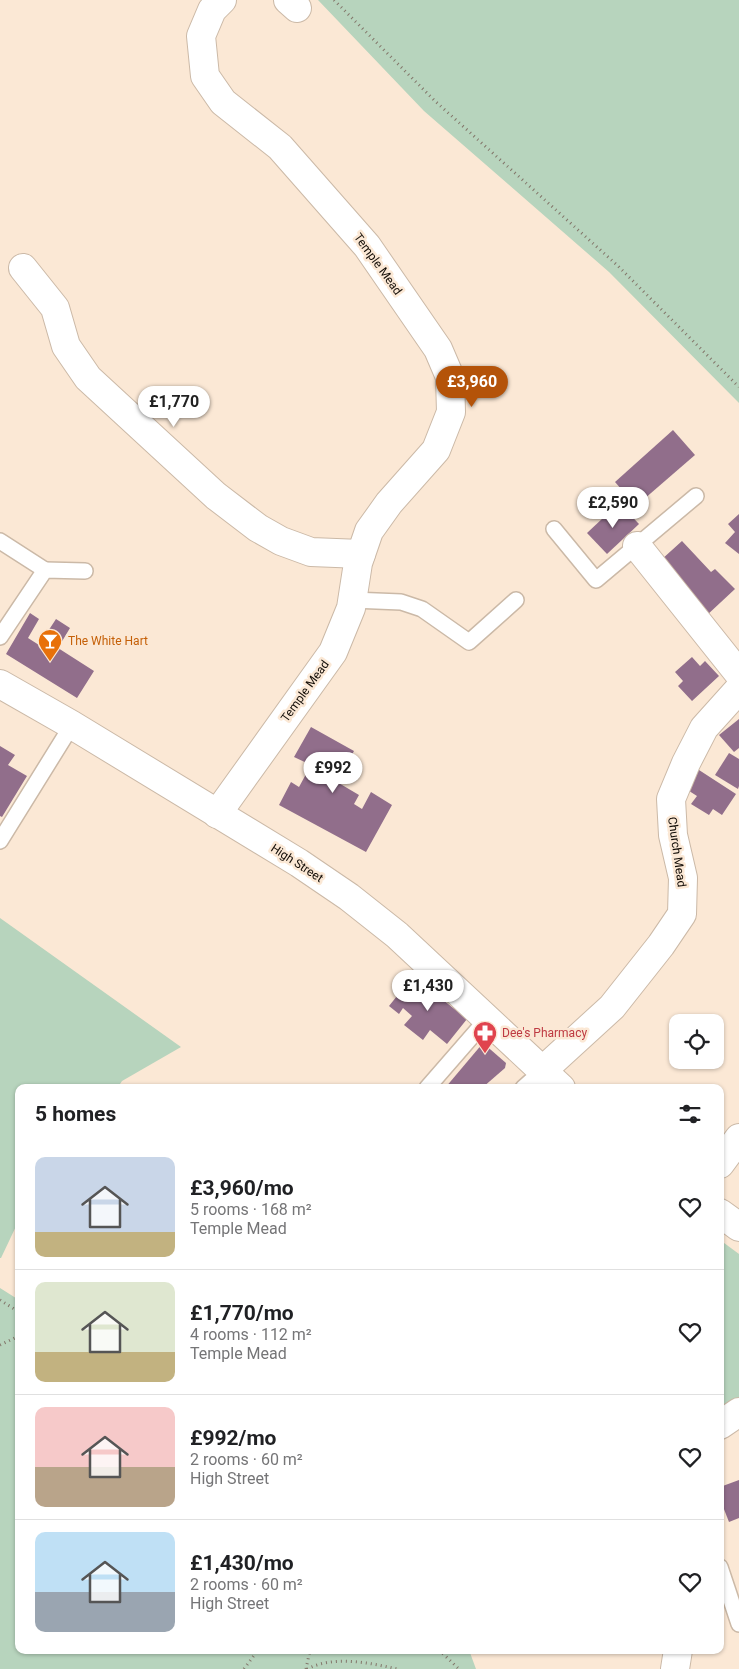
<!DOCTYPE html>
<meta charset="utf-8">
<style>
:root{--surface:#fff;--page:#f6f6f6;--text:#202124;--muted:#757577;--line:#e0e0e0;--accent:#b45309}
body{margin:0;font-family:Roboto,sans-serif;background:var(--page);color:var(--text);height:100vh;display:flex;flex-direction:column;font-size:19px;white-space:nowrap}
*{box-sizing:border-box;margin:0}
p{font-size:16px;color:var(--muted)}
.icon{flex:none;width:28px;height:28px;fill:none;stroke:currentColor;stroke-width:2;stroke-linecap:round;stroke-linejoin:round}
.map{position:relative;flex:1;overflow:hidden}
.drawer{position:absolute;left:15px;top:1084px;width:709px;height:570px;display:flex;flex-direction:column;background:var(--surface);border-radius:10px;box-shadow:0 1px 4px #0004}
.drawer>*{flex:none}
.fabs{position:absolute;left:669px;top:1014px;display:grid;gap:10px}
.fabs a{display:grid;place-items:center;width:55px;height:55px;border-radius:10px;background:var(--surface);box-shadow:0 1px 4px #0004;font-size:25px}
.price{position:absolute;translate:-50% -42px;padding:0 11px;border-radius:18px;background:#fff;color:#222;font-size:16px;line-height:32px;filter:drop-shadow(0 1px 2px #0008)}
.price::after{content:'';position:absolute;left:50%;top:30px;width:15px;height:11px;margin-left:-8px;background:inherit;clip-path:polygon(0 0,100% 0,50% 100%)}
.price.current{background:var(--accent);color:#fff}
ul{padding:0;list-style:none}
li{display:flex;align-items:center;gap:15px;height:125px;padding:0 20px}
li+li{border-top:1px solid var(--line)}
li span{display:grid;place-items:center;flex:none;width:140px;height:100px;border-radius:10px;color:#555}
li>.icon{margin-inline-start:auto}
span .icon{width:60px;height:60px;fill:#fffc;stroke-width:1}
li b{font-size:21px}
h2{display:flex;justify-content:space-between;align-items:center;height:60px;padding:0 20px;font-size:21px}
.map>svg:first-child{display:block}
.green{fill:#b7d4bd}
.building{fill:#916e8b}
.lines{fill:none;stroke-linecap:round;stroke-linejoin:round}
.lane-casing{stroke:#cbb9a7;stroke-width:18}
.street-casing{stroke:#cbb9a7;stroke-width:30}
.secondary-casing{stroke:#cbb9a7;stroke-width:30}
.path{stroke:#827569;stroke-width:3;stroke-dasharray:1 4;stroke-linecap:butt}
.lane{stroke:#fff;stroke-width:15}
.street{stroke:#fff;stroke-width:28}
.secondary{stroke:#fff;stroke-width:28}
.labels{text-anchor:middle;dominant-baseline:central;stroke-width:5;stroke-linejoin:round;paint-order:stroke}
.street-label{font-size:12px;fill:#120c06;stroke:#fbe8d5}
.food-label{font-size:12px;fill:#c56008;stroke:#fbe8d5;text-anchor:start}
.health-label{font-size:12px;fill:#be3a42;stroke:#fbe8d5;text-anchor:start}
</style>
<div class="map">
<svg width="739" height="1669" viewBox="0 0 739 1669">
<rect width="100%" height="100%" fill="#fbe8d5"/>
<g class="green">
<path d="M318,0H739V403L609,272L424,111Z"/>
<path d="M0,918L181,1047L122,1081L118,1087L19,1088V1220L1,1258H0Z"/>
<path d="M720,1240L739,1254V1401L720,1415Z"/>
<path d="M0,1288L19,1300V1650H469L476,1669H0Z"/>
</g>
<g class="building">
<path d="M673,430L695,455L636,506L615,482Z"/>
<path d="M619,503L639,524L607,554L587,533Z"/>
<path d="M739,514V554L725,543L735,532L728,524Z"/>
<path d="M682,541L711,572L715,569L735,589L706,616L661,560Z"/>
<path d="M30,613L39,619L28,638L39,645L56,619L70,628L58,648L94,671L77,698L6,654Z"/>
<path d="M692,657L700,666L705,661L719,676L692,701L678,686L683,681L675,672Z"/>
<path d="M739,719V748L734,752L719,735Z"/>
<path d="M311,727L354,751L337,782L359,795L354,804L362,809L371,792L392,805L366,852L279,805L291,782L299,787L311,765L294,757Z"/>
<path d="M0,746L15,755L8,765L27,776L2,817L0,816Z"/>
<path d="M729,753L739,759V786L738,789L715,775Z"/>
<path d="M699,770L736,794L722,815L713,809L709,815L691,804L697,796L686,789Z"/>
<path d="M413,976L467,1019L447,1044L430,1030L423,1040L404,1025L412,1016L403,1008L399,1014L389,1006Z"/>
<path d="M483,1043L506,1063L505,1068L482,1088H445Z"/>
<path d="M739,1480V1518L729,1522L720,1499V1487Z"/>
</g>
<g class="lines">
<g class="lane-casing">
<g id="lane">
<path d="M554,529L596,580L696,496"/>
<path d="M0,541L45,570"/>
<path d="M352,600L401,602L422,609L469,642L516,600"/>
<path d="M0,637L45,570L85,571"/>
<path d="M0,841L72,725"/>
<path d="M427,1088L487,1019"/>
<path d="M523,1088L542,1071"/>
<path d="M720,1567L739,1624"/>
</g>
</g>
<g class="street-casing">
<g id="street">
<path d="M288,0L297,8"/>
<path d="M23,268L55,308L66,346L88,378L216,496L258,528L281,541L311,552L361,554"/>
<path d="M637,546L739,674"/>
<path d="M217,814L333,652L351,608L358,563L369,531L389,503L436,450L451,412L450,377L438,349L367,246L280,147L223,102L205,76L201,36L212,10L222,0"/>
<path d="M542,1071L612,1007L661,945L682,914L683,878L673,835L671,799L686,763L704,728L739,689"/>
<path d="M720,1164L739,1138"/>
<path d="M720,1425L739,1412"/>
<path d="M675,1669L678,1650"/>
</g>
</g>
<g class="secondary-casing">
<g id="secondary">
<path d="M0,684L72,725L299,863L349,897L397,935L561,1088"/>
<path d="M720,1213L739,1227"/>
</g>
</g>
<g class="path">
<path d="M334,0L435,101L617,265L739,387"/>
<path d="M0,1300L19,1312"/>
<path d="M0,1345L19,1336"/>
<path d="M439,1650L459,1669"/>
<path d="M244,1669L258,1650"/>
<path d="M306,1669L310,1650"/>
<path d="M307,1669C335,1655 369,1663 398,1669"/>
</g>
<use href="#lane" class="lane"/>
<use href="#street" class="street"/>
<use href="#secondary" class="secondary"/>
</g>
<defs>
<g id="bar-pin" transform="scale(1.25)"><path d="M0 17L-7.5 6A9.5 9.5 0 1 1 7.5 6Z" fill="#e8710a" stroke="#fbe8d5"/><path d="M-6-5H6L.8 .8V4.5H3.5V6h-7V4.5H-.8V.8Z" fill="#fff"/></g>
<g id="pharmacy-pin" transform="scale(1.25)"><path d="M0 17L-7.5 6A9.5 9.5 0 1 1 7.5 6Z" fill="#e0444e" stroke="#fbe8d5"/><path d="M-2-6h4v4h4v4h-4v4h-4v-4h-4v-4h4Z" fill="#fff"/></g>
</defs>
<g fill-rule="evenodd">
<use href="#bar-pin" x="50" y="641"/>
<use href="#pharmacy-pin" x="485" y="1033"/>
</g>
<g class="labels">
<g class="street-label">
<text transform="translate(378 264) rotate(54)">Temple Mead</text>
<text transform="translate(305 691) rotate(-54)">Temple Mead</text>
<text transform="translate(677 852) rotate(82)">Church Mead</text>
<text transform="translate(297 863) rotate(33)">High Street</text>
</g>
<g class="food-label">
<text x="68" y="641">The White Hart</text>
</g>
<g class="health-label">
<text x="502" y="1033">Dee's Pharmacy</text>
</g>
</g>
</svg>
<div class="fabs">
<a><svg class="icon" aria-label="locate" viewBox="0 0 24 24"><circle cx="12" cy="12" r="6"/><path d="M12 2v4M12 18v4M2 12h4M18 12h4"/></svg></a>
</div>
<b class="price current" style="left:472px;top:408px">£3,960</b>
<b class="price" style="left:174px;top:428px">£1,770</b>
<b class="price" style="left:613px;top:529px">£2,590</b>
<b class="price" style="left:333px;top:794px">£992</b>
<b class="price" style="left:428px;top:1012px">£1,430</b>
<section class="drawer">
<h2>5 homes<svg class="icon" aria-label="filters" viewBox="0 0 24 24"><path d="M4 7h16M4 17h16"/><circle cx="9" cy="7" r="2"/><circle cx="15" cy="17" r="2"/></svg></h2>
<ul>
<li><span style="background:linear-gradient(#c9d6e8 75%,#c2b280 0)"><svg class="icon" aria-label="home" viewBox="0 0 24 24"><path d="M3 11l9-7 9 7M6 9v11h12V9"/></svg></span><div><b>£3,960/mo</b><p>5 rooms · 168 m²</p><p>Temple Mead</p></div><svg class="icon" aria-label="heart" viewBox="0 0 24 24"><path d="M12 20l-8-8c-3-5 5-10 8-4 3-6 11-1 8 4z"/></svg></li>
<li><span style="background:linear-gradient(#dfe7d0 70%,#c2b280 0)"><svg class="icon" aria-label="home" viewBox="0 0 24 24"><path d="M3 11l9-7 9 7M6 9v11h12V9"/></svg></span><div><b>£1,770/mo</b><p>4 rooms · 112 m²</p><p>Temple Mead</p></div><svg class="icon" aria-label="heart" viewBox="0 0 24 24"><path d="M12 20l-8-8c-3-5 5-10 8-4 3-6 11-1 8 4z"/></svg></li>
<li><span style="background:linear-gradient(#f6c9c9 60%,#b9a48a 0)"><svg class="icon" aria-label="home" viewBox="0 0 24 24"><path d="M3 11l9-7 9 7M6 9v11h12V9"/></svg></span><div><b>£992/mo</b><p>2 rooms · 60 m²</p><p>High Street</p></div><svg class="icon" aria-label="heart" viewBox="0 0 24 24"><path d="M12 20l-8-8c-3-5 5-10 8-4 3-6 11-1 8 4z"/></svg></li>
<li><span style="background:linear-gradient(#bfe0f5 60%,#9aa5b1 0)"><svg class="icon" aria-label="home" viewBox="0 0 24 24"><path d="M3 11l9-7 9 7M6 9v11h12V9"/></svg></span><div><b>£1,430/mo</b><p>2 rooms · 60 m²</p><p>High Street</p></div><svg class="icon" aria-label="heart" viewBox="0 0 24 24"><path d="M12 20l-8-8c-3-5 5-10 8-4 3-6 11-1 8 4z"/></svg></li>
</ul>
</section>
</div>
